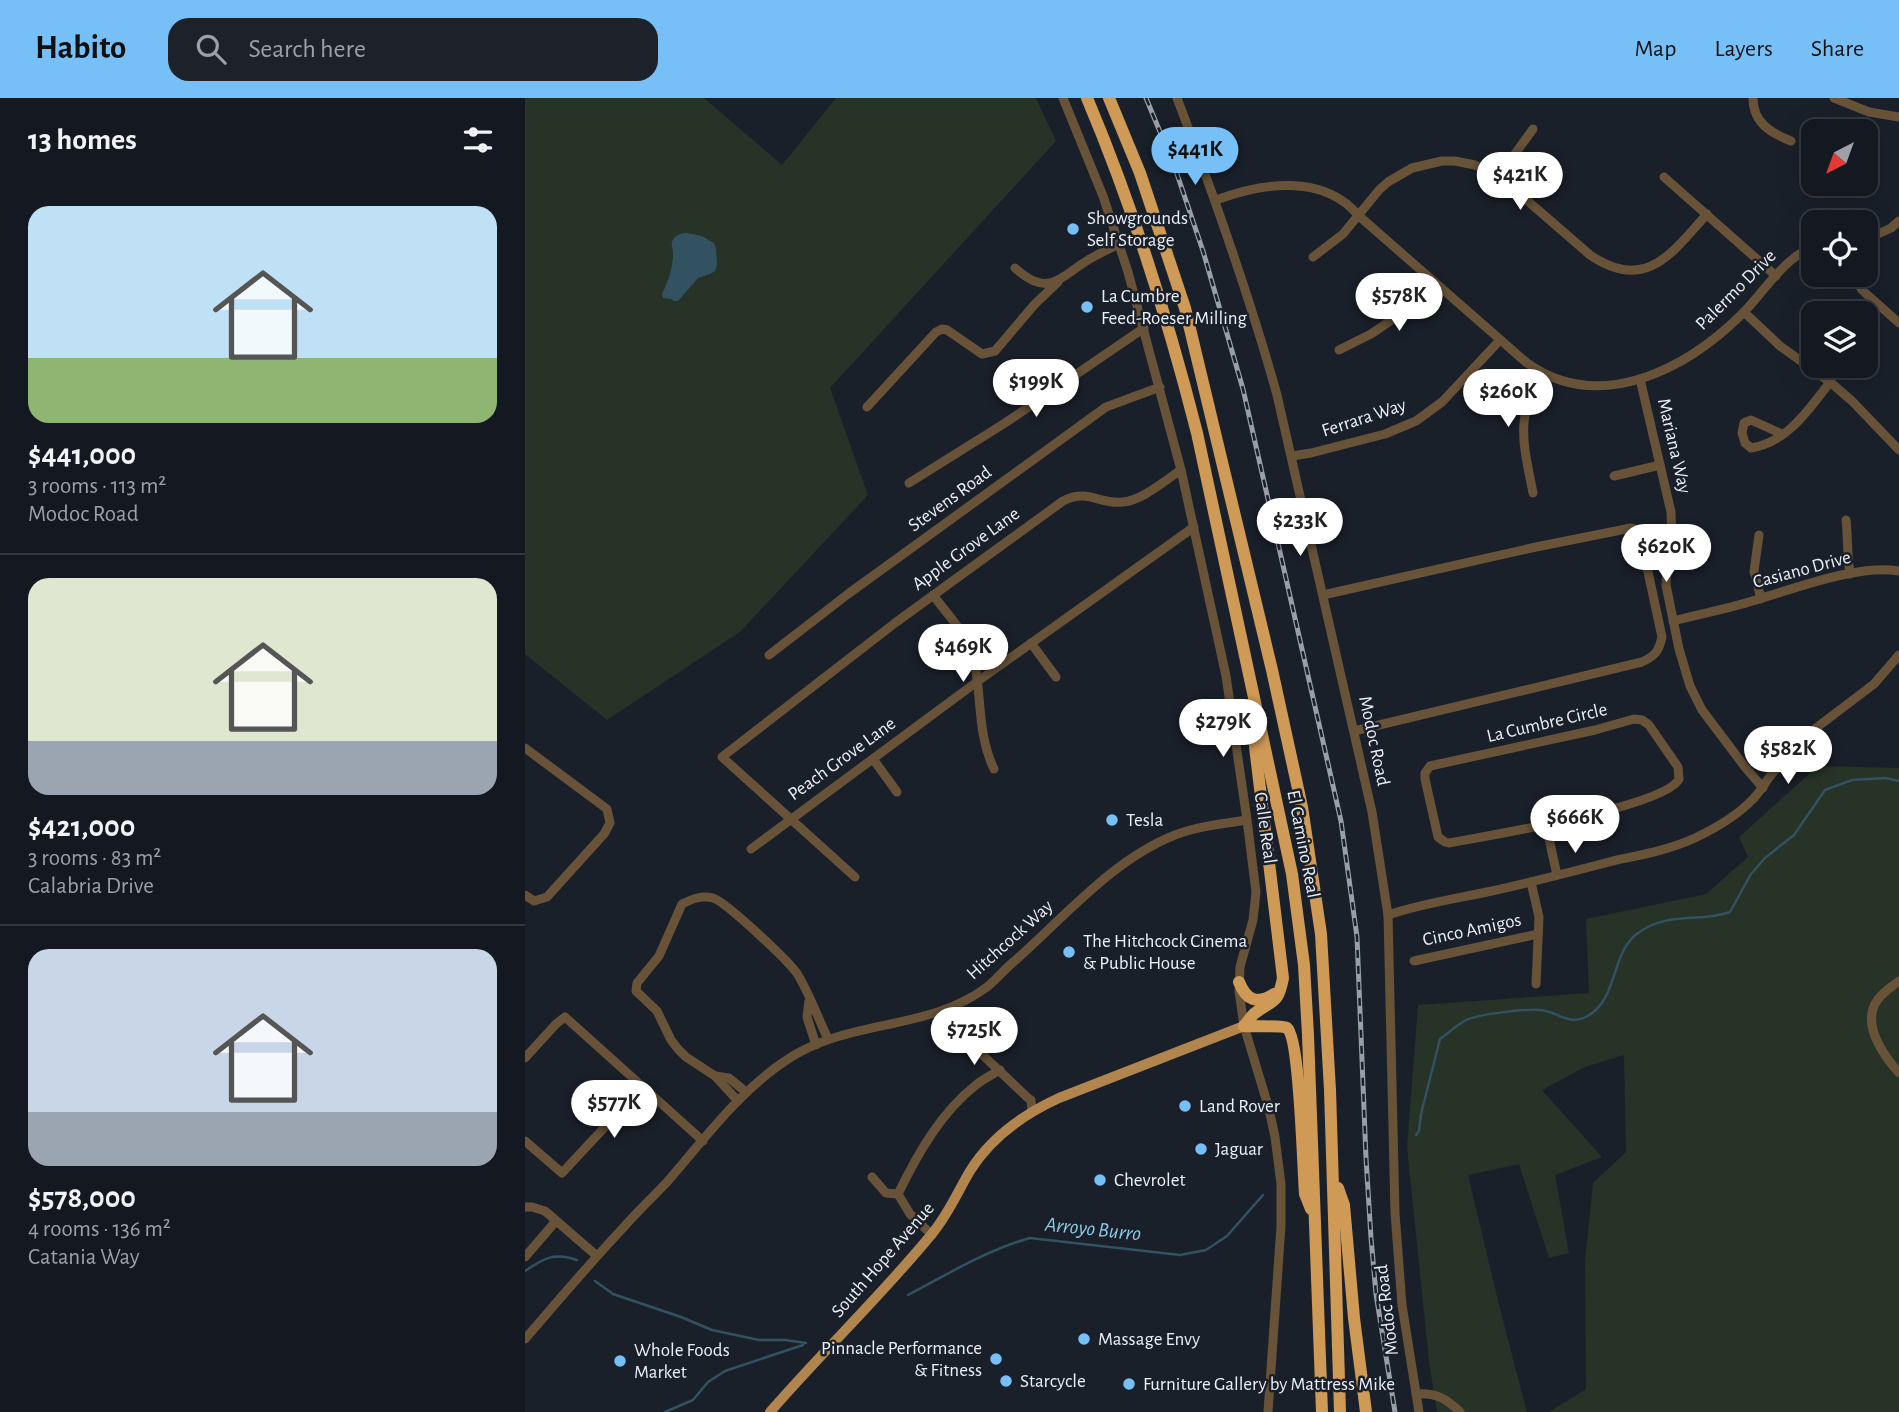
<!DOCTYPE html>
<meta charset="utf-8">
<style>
:root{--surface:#141820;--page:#1d2129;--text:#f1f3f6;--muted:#9da0a5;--line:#33373e;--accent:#77c0f7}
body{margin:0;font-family:"Alegreya Sans",sans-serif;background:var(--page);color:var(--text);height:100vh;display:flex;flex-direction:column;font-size:26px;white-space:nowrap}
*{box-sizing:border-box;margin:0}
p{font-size:23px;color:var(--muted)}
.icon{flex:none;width:38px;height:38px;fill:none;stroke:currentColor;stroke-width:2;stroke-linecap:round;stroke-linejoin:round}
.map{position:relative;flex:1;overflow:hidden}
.panel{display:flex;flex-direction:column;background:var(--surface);width:525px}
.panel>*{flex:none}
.needle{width:46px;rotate:221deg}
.tools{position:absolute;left:1276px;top:21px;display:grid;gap:14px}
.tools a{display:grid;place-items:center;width:77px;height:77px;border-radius:14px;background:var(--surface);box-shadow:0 7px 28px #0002,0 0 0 2px var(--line);font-size:35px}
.price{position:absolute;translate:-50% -60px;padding:0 16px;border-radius:24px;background:#fff;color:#222;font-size:23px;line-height:46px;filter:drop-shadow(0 2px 4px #0008)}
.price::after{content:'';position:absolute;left:50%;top:42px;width:21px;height:16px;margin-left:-10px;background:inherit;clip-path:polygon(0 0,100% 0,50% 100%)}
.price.active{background:var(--accent);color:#111}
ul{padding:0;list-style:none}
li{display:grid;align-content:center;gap:14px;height:371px;padding:0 28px}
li+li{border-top:2px solid var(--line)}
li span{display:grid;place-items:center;height:217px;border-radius:21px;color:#555}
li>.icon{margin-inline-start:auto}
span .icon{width:126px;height:126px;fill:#fffc;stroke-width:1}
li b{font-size:30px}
h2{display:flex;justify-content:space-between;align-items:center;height:84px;padding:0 28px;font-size:30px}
header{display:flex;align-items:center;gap:42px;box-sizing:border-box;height:98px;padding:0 35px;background:var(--accent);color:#111}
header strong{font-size:33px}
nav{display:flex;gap:38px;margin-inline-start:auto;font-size:24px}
.search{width:490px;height:63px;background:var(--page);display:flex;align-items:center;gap:18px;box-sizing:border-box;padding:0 24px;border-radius:21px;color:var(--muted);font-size:26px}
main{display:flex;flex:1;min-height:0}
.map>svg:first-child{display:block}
.green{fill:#263326}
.water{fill:#325262}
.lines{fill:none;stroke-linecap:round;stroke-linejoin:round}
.stream{stroke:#325262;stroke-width:2.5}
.minor{stroke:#685339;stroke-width:9}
.major{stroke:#b2854e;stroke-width:10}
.highway{stroke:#cf9956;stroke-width:12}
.rail-casing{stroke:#999ea7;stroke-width:5}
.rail{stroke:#1a202a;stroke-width:2.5;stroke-dasharray:8;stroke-linecap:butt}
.poi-dot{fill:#77c0f7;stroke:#1a202a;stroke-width:2.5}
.labels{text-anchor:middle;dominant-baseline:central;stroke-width:5;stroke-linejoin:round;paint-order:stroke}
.poi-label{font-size:19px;fill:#ebeff7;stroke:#1a202a;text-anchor:start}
.street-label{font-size:19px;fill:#ebeff7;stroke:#1a202a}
.water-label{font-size:21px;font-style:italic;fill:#8bc9e7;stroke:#1a202a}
</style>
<header>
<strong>Habito</strong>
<div class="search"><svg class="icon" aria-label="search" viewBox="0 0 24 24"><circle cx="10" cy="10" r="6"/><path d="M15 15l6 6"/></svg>Search here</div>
<nav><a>Map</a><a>Layers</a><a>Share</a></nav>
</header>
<main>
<section class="panel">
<h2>13 homes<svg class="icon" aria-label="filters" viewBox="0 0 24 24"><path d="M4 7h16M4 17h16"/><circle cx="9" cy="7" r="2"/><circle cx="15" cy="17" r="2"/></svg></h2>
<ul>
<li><span style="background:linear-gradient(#bfe0f5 70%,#8fb573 0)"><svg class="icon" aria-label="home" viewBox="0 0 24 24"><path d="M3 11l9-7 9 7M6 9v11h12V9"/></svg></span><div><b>$441,000</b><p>3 rooms · 113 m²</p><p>Modoc Road</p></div></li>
<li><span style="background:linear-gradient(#dfe7d0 75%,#9aa5b1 0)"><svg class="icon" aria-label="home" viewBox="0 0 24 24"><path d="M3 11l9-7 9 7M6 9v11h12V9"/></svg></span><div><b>$421,000</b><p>3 rooms · 83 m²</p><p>Calabria Drive</p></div></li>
<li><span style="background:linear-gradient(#c9d6e8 75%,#9aa5b1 0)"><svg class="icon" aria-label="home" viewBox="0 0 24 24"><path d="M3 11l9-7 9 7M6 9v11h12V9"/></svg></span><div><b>$578,000</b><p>4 rooms · 136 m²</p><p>Catania Way</p></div></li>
</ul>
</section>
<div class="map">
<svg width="1374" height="1314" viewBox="0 0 1374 1314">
<rect width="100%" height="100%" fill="#1a202a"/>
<g class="green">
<path d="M0,0H179L257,67L311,0H511L531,43L305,290L343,397L215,534L82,622L0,556Z"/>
<path d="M1293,668L1374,670V1314H1024L1061,1291L1060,1163L1068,1085L1101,1054L1099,957L1060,969L1017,992L1077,1059L1030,1077L1044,1155L1024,1160L994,1066L943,1077L975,1211L1002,1314H912L904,1263L882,1049L893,907L1064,895L1061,821L1181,796L1223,759L1214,739Z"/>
</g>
<path class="water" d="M162,135L177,138L189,145L191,150L192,167L190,173L185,176L173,180L153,203H149L146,201L138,200L137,196C143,184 148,169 148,156C148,152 146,147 147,144C149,137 156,135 162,135Z"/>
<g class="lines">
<g class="stream">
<path d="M891,1037L894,1033L896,1016L915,941C923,935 932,927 941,922C954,916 1000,911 1015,912C1032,913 1043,928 1061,919C1094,902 1085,855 1113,835C1143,813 1174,825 1205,814L1226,776L1240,760L1269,737L1300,692L1327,682L1360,680L1374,683"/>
<path d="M0,1173C19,1160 29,1154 52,1162"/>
<path d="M70,1183L88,1196L156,1219L187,1232L234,1242H260L281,1245"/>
<path d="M383,1197C423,1176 462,1152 505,1140L655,1157L681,1152L702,1138L738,1097"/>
<path d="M140,1314L168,1302L183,1284L200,1273L278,1247"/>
</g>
<g class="minor">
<path d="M538,0L578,98L603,174L656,372L701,578L722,722L731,794L728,822L715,869L714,893L719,928L744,1011L750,1039L756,1086V1128L743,1314"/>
<path d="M652,0C689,98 724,196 752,297L847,714L863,817L870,1115L877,1207L894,1314"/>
<path d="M1228,0C1228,25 1246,35 1266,43"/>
<path d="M1309,0L1344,14L1374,19"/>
<path d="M974,78L1008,31"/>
<path d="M1139,79L1251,178"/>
<path d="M691,102C737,85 798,75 834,118L1002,265C1075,317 1162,271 1218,215C1235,198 1249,175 1269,160C1274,155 1282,153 1288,151"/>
<path d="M1340,142L1366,130L1374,123"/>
<path d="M788,159L818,136L854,92L863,84L887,70L917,63H930L950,67L974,78L1065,157C1121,195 1147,155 1182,116"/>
<path d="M490,170C523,200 534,180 563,162C573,156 584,151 594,146"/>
<path d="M1328,177L1337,192L1374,225"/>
<path d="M1219,214L1255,248L1305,284L1327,303L1374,352"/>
<path d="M814,252L846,236L868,221L905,180"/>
<path d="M1115,281L1146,414L1147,443L1142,469L1141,487L1154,551L1165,588L1177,612L1220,669L1238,690"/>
<path d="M342,309L411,234L417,231L422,232L457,256L470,253L509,207L533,184"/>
<path d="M1257,336L1226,322L1219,325L1217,335L1220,345L1226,350C1262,345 1285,310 1305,284"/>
<path d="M767,358L786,355L860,336L891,323L917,304L975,242"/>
<path d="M1089,378L1135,367"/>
<path d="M384,385L480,325L619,230"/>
<path d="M1008,395C999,347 989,321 1017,276"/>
<path d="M1321,422C1323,440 1322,458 1325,476"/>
<path d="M1234,437L1229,473L1236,501"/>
<path d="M408,497C422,516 444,538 449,562C457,599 452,636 469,671"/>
<path d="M798,497L1011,449L1106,430L1114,432L1137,539C1134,553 1130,558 1117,564L829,633"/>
<path d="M1148,523C1178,515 1208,510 1237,500C1274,489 1336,466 1374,473"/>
<path d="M506,545L531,579"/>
<path d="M244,557L323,496L581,309L635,289"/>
<path d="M1109,621L1117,622L1124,627L1153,669L1154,681C1139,709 962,738 924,745L920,744L913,739L900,681V675L905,668L1070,632Z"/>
<path d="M0,650L82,711L85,725L79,736L22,799L9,803L0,797"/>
<path d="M348,661L372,694"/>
<path d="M1021,727L1032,777"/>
<path d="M226,751L453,583L669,429"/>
<path d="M330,779L197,659L370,525L538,403C564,390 574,407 598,404C618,402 639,383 656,372"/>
<path d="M1006,784L1014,819L1011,886"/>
<path d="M863,817C895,806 929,801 962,794C1004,785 1046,774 1088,763C1115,757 1144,752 1170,740C1191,730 1212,718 1228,701C1239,690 1245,673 1259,665L1291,630L1349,586L1374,557"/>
<path d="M889,863L1013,836"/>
<path d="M1374,883C1366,889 1355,896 1350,906C1338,929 1360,959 1374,975"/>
<path d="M284,903L282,919L291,947"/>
<path d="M425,910L438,935L447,947L503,1000L506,1002L507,1013"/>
<path d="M0,960L31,926L40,919L178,1043"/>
<path d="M190,978L204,980L221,994"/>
<path d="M213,1003L190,978L161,959L153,951L146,942L132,913L111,893L112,885L134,858L157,806C167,801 177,797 188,800C201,804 265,864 273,877C285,897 293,920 303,941"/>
<path d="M0,1043L37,1075L118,988"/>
<path d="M347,1079L361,1095L373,1096"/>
<path d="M0,1109H7L20,1113L72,1158"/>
<path d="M407,1137L385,1116L373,1096C392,1057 416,1014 451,987C458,981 467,977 475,972"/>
<path d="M0,1159L31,1123"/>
<path d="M0,1241C32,1204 64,1166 98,1130C112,1114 127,1100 142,1084C182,1038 219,986 273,955C332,922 406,931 462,889C470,883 477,874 485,867C536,823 586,762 650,737C673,728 698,726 722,722"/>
<path d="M891,1296C910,1294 922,1301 935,1314"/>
</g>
<path class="major" d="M245,1314C297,1254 355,1199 406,1137C423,1117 432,1095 445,1073C466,1039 497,1017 534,1000L719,928"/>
<g class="highway">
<path d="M562,0C608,109 643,221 672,335L767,776L779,867L783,937L797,1314"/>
<path d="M584,0L615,75L660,210L747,572L777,709L796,836L805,992L815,1314"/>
<path d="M714,884C721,902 732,907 749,896"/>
<path d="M719,928C723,924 726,918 730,915C749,901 753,906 758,880L730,649V631"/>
<path d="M719,928C728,929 757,927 762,930C775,940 778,1072 780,1096L786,1111"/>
<path d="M813,1090L819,1107L829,1220L841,1314"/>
</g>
<g class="rail-casing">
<path id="rail" d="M621,0L650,70L678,153L718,291L816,723L832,839L841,1060L846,1140L851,1196L870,1314"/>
</g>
<use href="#rail" class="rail"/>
</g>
<g class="poi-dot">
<circle cx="548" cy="131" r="7"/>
<circle cx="562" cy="209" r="7"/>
<circle cx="587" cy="722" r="7"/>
<circle cx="544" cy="854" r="7"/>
<circle cx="660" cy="1008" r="7"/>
<circle cx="676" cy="1051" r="7"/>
<circle cx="575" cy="1082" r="7"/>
<circle cx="559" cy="1241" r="7"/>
<circle cx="471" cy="1261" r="7"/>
<circle cx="95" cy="1263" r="7"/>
<circle cx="481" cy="1283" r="7"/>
<circle cx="604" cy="1286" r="7"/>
</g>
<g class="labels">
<g class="poi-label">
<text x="562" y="120">Showgrounds<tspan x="562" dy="22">Self Storage</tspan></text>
<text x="576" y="198">La Cumbre<tspan x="576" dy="22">Feed-Roeser Milling</tspan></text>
<text x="601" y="722">Tesla</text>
<text x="558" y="843">The Hitchcock Cinema<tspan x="558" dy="22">&amp; Public House</tspan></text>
<text x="674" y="1008">Land Rover</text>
<text x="690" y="1051">Jaguar</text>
<text x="589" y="1082">Chevrolet</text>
<text x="573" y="1241">Massage Envy</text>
<text x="457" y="1250" text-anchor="end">Pinnacle Performance<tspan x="457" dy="22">&amp; Fitness</tspan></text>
<text x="109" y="1252">Whole Foods<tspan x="109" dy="22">Market</tspan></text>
<text x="495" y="1283">Starcycle</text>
<text x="618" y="1286">Furniture Gallery by Mattress Mike</text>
</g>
<g class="street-label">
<text transform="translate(1211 192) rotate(-45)">Palermo Drive</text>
<text transform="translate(839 320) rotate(-18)">Ferrara Way</text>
<text transform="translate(1149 348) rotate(77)">Mariana Way</text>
<text transform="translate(425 401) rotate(-36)">Stevens Road</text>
<text transform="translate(441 451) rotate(-36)">Apple Grove Lane</text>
<text transform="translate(1277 472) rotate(-15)">Casiano Drive</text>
<text transform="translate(1022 625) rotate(-13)">La Cumbre Circle</text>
<text transform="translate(849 643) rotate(78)">Modoc Road</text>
<text transform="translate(317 661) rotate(-36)">Peach Grove Lane</text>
<text transform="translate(740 730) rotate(82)">Calle Real</text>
<text transform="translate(778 746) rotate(79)">El Camino Real</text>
<text transform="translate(947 832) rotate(-12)">Cinco Amigos</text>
<text transform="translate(485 842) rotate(-42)">Hitchcock Way</text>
<text transform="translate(358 1162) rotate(-49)">South Hope Avenue</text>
<text transform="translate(862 1212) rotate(-97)">Modoc Road</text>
</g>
<g class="water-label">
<text transform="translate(568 1131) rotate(6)">Arroyo Burro</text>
</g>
</g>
</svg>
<div class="tools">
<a><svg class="needle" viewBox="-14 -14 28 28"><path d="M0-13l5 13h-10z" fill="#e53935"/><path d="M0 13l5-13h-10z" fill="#9da0a5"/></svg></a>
<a><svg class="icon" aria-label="locate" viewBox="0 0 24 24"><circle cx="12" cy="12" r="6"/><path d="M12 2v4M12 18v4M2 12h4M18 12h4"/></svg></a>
<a><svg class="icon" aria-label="layers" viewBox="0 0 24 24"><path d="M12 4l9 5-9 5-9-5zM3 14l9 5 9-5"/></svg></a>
</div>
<b class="price active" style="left:670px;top:89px">$441K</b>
<b class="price" style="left:995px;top:114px">$421K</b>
<b class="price" style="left:874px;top:235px">$578K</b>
<b class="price" style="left:511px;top:321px">$199K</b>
<b class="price" style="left:983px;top:331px">$260K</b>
<b class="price" style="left:775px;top:460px">$233K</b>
<b class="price" style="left:1141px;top:486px">$620K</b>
<b class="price" style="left:438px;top:586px">$469K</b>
<b class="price" style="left:698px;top:661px">$279K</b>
<b class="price" style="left:1263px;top:688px">$582K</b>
<b class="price" style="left:1050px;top:757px">$666K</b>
<b class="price" style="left:449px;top:969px">$725K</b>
<b class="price" style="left:89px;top:1042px">$577K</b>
</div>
</main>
